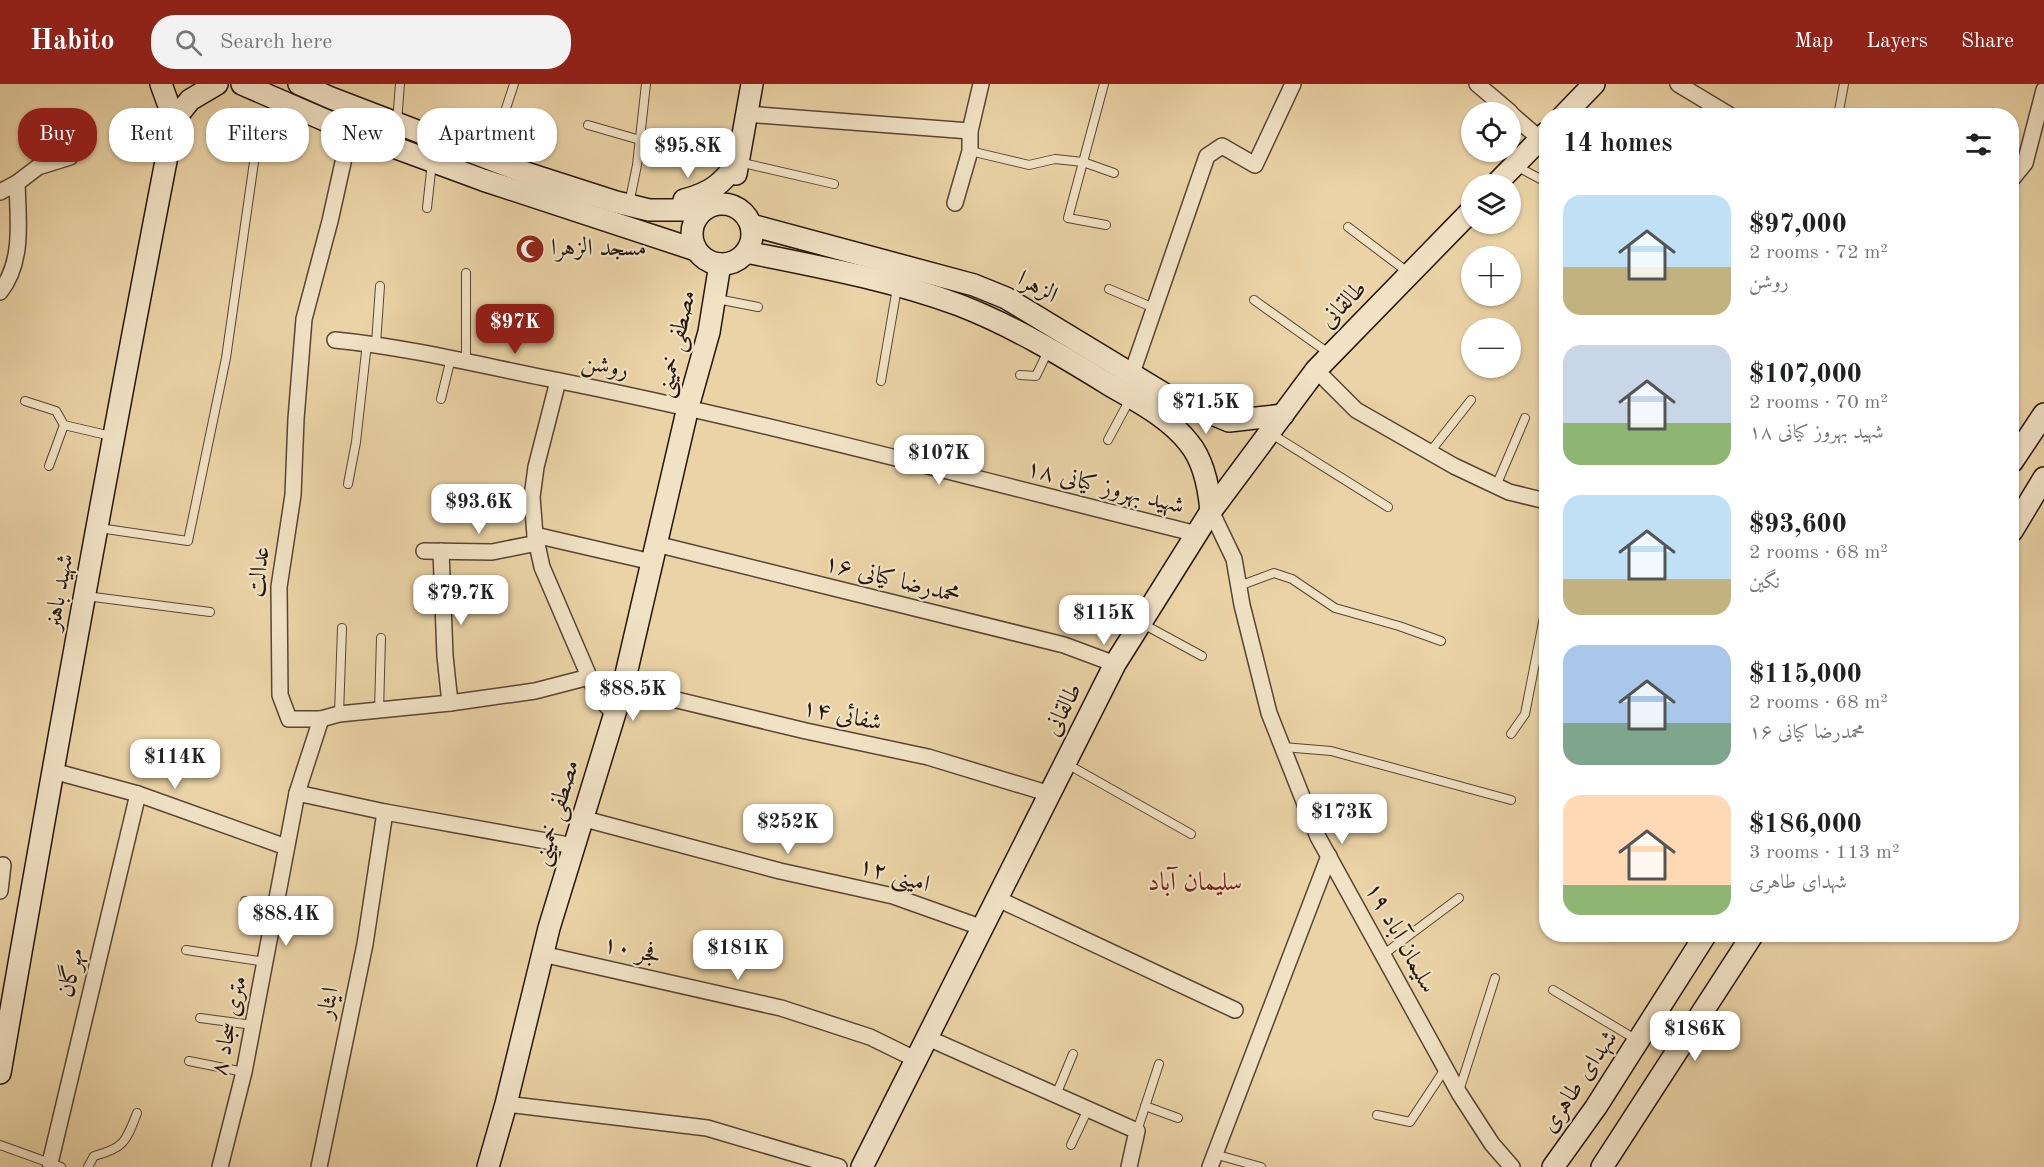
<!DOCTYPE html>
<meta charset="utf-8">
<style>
:root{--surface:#fff;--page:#f2f2f2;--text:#202124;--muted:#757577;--accent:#8f2418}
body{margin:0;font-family:"Old Standard TT",Amiri,serif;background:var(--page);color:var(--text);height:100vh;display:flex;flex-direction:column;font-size:22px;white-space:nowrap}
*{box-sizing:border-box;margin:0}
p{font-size:20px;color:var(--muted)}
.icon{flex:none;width:33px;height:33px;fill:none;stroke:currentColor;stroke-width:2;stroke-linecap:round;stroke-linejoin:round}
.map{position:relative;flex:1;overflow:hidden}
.panel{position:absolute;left:1539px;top:24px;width:480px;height:834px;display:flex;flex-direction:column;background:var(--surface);border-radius:24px;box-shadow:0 2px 4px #0004}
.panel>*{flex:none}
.banner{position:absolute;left:18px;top:24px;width:570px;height:54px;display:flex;gap:12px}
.tools{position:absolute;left:1461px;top:18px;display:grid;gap:12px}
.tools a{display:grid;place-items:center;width:60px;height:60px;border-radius:50%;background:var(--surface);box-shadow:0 2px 4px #0004;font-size:30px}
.price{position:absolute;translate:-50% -51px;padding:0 14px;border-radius:12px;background:#fff;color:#222;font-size:20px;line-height:39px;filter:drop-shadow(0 2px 3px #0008)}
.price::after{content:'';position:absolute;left:50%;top:36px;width:18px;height:14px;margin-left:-9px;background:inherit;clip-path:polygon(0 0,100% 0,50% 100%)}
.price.selected{background:var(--accent);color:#fff}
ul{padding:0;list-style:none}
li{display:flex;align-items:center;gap:18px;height:150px;padding:0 24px}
li span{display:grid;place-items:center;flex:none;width:168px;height:120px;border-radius:18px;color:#555}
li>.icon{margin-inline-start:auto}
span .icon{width:72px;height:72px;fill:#fffc;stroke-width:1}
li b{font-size:26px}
h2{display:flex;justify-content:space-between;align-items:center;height:72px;padding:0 24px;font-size:26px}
.tag{padding:0 21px;border-radius:24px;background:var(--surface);box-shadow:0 2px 4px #0004;font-size:21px;line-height:54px}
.tag.selected{background:var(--accent);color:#fff}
header{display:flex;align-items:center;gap:36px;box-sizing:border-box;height:84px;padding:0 30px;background:var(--accent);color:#fff}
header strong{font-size:28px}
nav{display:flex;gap:33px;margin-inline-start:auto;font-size:21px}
.search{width:420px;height:54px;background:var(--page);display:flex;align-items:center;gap:15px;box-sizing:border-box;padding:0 21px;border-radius:24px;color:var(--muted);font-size:22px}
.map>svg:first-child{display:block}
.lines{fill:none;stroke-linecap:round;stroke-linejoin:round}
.lane-casing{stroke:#574534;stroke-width:10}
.street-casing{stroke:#574534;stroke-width:18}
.secondary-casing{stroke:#26160e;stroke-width:24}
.lane{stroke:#f1e2c5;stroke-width:8}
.street{stroke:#f1e2c5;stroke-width:15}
.secondary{stroke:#f1e2c5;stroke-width:21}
.labels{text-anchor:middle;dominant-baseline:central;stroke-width:4.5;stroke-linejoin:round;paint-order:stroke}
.poi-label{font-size:24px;fill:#26160e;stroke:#f1e2c5;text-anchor:start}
.street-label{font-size:24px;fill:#26160e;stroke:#f1e2c5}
.neighbourhood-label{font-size:26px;fill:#7a1f14;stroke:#f1e2c5}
</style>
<header>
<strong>Habito</strong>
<div class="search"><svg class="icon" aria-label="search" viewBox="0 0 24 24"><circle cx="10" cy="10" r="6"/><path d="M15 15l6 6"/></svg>Search here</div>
<nav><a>Map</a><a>Layers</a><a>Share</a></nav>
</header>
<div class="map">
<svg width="2044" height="1083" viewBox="0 0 2044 1083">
<rect width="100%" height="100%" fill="#ead3a6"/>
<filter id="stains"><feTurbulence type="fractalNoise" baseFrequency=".00333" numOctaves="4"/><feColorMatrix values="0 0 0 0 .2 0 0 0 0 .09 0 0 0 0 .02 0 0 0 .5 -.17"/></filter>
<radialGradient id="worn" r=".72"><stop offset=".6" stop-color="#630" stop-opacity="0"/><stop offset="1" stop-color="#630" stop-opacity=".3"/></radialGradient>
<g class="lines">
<g class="lane-casing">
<g id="lane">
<path d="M1104,0L1068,134L1106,141"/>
<path d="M1838,32L1844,0"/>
<path d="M397,38L400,0"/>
<path d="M588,41L640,56"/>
<path d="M970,67L1029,81L1055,75L1083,78L1114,89"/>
<path d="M490,73L514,0"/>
<path d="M739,78L834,100"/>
<path d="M1516,82L1546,98"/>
<path d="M629,120L637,81L646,0"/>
<path d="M427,124L432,78"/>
<path d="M1348,143L1409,189"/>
<path d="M1109,205L1154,224"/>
<path d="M717,215L758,223"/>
<path d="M1254,216L1330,270"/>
<path d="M376,260L380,202"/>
<path d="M466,277V189"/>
<path d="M1020,291L1036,292L1048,267"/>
<path d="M881,297L897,204"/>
<path d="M441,315L451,274"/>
<path d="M25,317L56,327L64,341L111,352"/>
<path d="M1270,349L1388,423"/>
<path d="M1108,356L1130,315"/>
<path d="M1430,368L1471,316"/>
<path d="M49,382L64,341"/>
<path d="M348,400L356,358L367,259"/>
<path d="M1496,402L1525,334"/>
<path d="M99,444L188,457L226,274L255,71"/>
<path d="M1239,502L1274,489L1292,495L1335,524L1399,542L1441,557"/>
<path d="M86,512L210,528"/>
<path d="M1143,540L1202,572"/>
<path d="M379,627L381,554"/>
<path d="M339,630L342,544"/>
<path d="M1511,650L1525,630L1546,523"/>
<path d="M1283,663L1331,667L1511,716"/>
<path d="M1067,680L1191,750"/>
<path d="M245,817L276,827"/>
<path d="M186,866L266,878"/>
<path d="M1384,870L1459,814"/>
<path d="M1553,906L1637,956"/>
<path d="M200,934L253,941"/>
<path d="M189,977L244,988"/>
<path d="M1459,1007L1495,894"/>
<path d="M1056,1011L1073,970"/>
<path d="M1145,1022L1178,1034"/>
<path d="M1377,1031L1410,1038L1445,985"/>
<path d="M1137,1047L1159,980"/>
<path d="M0,1061L61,1083"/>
<path d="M1071,1061L1088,1025"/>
<path d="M1214,1070L1261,1083"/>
<path d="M88,1083L94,1072C125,1064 126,1057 137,1029"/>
</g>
</g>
<g class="street-casing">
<g id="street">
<path d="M1477,0L1510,28"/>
<path d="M1678,0L1731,32"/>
<path d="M1510,29L1540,55"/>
<path d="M746,30L970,47"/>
<path d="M350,47L330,137L304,235L296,335L293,411L279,503L280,611L289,635H321L339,630L450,619L535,607L589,593"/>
<path d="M2012,95L2025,79L2044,6"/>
<path d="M0,108L17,99L38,83L70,73"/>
<path d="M955,119L970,67V47L981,0"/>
<path d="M0,208C24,178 18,136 17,99"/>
<path d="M335,256C406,263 475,280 545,294C764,337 980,396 1197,450"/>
<path d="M1316,286L1356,326L1454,382L1509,408L1546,417"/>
<path d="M1132,289L1207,72L1222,62L1255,81L1293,0"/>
<path d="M558,297L536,383L532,413L535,451L542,483L597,611L615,631"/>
<path d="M1211,427L1234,475L1242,521L1269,629L1318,753L1459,1009L1492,1060L1512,1083"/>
<path d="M535,451L652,478"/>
<path d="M656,460L1064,561L1115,580"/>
<path d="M424,467L492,468L537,459"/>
<path d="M441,467L445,572L450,619"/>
<path d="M623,603L806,647L928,673L1050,710"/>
<path d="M53,687L138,710L286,763"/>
<path d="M297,709L385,728L574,762"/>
<path d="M581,734L780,787L893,812L983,844"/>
<path d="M0,807L3,781"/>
<path d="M998,815L1235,926"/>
<path d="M542,870L781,924L870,953L917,976"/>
<path d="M928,954L1137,1047L1129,1083"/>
<path d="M506,1020L707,1044L839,1083"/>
<path d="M50,1079L138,710"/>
<path d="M220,1083L244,988L297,709L321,635"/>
<path d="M319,1083L365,860L385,728"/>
<path d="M1210,1083L1329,772"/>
</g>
</g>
<g class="secondary-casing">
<g id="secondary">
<path d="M161,0L174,36"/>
<path d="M242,0L350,47L483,96L696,166"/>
<path d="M299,0L331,14L529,90L616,118L649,126H703"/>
<path d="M1563,32L1594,0"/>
<path d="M736,90L752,0"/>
<path d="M1496,100L1546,49"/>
<path d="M684,116C711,109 722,100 738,78"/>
<circle cx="722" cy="150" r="30"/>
<path d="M751,141L974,201L1006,214L1166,311L1193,322L1229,337L1283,331"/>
<path d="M746,168C816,182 892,196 959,221C1011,241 1061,271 1108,300C1135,316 1169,333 1189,359C1204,377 1209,405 1211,427"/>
<path d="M2012,378L2044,330"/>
<path d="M2012,447L2044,394"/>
<path d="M0,989C55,671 112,353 174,36L190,16L217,0"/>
<path d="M488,1083L506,1020L549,844L623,603L688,323L709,248L720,180"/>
<path d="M862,1083L1115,580L1211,427L1316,286L1472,126"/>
<path d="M1553,1083L1596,1023L1706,850"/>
<path d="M1602,1083L1753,850"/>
</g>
</g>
<use href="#lane" class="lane"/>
<use href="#street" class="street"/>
<use href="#secondary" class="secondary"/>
</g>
<defs>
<g id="mosque-disc" transform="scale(1.5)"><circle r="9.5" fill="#8f2418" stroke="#f1e2c5"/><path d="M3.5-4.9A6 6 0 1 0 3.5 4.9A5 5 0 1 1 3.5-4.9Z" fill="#fff"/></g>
</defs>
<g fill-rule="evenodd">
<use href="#mosque-disc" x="530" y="165"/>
</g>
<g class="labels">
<g class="poi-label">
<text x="551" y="165">مسجد الزهرا</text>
</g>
<g class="street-label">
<text transform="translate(1037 204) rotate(29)">الزهرا</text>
<text transform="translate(1344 221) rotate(-46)">طالقانی</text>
<text transform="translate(677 260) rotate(-77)">مصطفی خمینی</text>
<text transform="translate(605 283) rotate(11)">روشن</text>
<text transform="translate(1105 404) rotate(14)">شهید بهروز کیانی ۱۸</text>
<text transform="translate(260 488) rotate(-84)">عدالت</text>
<text transform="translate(892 496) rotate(14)">محمدرضا کیانی ۱۶</text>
<text transform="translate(60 508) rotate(-80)">شهید باهنر</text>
<text transform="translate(1064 626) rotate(-63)">طالقانی</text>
<text transform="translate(842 632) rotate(12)">شفائی ۱۴</text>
<text transform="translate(557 729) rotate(-73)">مصطفی خمینی</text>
<text transform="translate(894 792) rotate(16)">امینی ۱۲</text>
<text transform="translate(1400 854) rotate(61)">سلیمان آباد ۱۹</text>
<text transform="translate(632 867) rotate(13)">فجر ۱۰</text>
<text transform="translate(72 889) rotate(-77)">مهرگان</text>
<text transform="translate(329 919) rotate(-78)">ایثار</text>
<text transform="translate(230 942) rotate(-78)">۸ متری سجاد</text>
<text transform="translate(1580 998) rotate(-56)">شهدای طاهری</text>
</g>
<g class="neighbourhood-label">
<text x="1195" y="799">سلیمان آباد</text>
</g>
</g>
<rect width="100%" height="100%" filter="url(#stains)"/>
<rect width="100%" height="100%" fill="url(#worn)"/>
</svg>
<div class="tools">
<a><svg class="icon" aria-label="locate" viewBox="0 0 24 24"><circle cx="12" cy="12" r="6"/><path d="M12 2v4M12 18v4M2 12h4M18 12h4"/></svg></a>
<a><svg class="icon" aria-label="layers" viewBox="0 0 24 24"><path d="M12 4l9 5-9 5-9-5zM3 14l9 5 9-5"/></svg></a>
<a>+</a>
<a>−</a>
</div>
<b class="price" style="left:688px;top:95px">$95.8K</b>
<b class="price selected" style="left:515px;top:271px">$97K</b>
<b class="price" style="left:1206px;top:351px">$71.5K</b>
<b class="price" style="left:939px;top:402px">$107K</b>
<b class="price" style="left:479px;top:451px">$93.6K</b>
<b class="price" style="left:461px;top:542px">$79.7K</b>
<b class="price" style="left:1104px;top:562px">$115K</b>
<b class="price" style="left:633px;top:638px">$88.5K</b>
<b class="price" style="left:175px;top:706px">$114K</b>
<b class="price" style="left:1342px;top:761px">$173K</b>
<b class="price" style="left:788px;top:771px">$252K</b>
<b class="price" style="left:286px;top:863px">$88.4K</b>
<b class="price" style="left:738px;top:897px">$181K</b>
<b class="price" style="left:1695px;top:978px">$186K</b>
<div class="banner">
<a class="tag selected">Buy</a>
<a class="tag">Rent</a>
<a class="tag">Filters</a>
<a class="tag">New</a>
<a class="tag">Apartment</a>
</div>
<section class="panel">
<h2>14 homes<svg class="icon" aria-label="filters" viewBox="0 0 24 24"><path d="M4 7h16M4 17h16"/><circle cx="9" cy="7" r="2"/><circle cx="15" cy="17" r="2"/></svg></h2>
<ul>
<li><span style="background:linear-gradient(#bfe0f5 60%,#c2b280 0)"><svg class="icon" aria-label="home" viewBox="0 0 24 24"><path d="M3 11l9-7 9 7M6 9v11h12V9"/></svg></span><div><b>$97,000</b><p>2 rooms · 72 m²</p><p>روشن</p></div></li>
<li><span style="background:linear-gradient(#c9d6e8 65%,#8fb573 0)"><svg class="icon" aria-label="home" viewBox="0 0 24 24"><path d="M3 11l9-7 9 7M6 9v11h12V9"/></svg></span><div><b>$107,000</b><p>2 rooms · 70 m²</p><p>شهید بهروز کیانی ۱۸</p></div></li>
<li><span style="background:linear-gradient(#bfe0f5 70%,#c2b280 0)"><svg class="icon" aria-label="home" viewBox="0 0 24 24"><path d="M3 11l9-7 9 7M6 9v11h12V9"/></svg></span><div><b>$93,600</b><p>2 rooms · 68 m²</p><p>نگین</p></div></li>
<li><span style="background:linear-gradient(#a9c7e8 65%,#7fa58c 0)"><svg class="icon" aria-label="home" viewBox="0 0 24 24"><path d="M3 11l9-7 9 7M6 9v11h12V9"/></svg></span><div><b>$115,000</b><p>2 rooms · 68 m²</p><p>محمدرضا کیانی ۱۶</p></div></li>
<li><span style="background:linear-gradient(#ffd9b3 75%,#8fb573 0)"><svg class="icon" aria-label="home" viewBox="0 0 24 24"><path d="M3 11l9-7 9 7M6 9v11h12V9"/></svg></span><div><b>$186,000</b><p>3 rooms · 113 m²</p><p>شهدای طاهری</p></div></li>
</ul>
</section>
</div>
